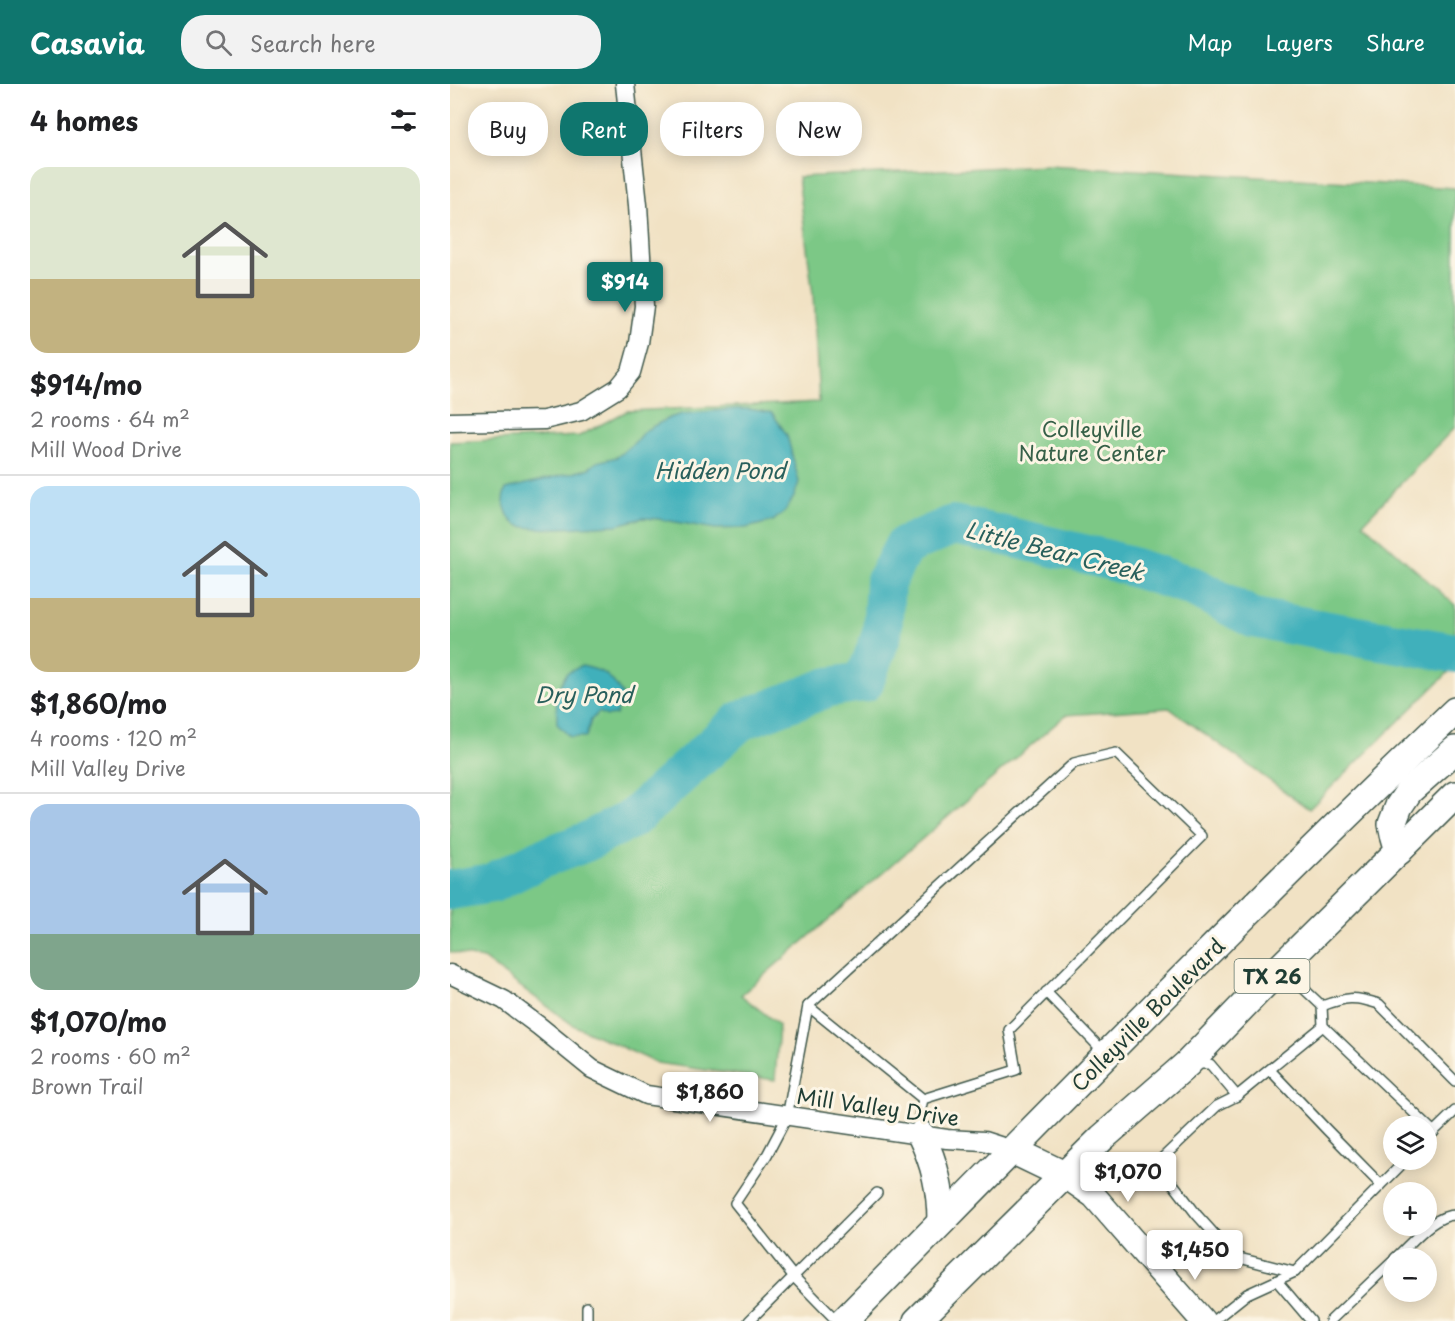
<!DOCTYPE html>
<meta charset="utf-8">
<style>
:root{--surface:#fff;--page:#f2f2f2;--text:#202124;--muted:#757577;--line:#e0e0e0;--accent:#0f766e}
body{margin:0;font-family:"Playpen Sans",sans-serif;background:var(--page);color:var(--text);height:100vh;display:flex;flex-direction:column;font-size:22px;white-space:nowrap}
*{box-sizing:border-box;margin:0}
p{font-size:20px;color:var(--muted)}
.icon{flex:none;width:33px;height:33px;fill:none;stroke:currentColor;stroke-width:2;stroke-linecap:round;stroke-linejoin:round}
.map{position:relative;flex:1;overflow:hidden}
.drawer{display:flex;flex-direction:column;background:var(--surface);width:450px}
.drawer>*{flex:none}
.guide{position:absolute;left:18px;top:18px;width:570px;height:54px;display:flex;gap:12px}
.buttons{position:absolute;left:933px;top:1032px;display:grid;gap:12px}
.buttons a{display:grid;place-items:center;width:54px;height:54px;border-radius:50%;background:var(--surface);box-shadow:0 3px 15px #0003;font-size:30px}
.price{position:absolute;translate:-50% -51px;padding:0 14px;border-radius:6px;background:#fff;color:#222;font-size:20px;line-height:39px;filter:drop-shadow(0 2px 3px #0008)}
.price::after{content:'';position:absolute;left:50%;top:36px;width:18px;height:14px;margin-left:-9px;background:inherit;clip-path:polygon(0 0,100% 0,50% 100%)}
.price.on{background:var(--accent);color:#fff}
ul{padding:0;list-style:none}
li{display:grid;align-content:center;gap:12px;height:318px;padding:0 30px}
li+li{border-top:2px solid var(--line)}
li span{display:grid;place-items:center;height:186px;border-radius:18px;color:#555}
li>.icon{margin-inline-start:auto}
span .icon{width:108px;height:108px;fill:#fffc;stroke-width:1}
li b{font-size:26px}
h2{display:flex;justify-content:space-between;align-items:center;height:72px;padding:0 30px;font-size:26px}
.tag{padding:0 21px;border-radius:24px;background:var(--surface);box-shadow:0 3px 15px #0003;font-size:21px;line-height:54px}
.tag.on{background:var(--accent);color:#fff}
header{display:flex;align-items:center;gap:36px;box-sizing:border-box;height:84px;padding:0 30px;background:var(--accent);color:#fff}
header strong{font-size:28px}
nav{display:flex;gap:33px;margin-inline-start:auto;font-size:21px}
.search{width:420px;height:54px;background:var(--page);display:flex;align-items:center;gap:15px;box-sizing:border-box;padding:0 21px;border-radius:24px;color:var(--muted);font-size:22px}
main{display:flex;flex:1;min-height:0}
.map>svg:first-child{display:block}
.green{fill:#7bc886;stroke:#4d825d;stroke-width:1.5}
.water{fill:#40b0bb;stroke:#307678;stroke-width:1.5}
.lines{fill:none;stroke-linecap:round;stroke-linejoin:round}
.river{stroke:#40b0bb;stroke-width:40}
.lane-casing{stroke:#3e564a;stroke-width:12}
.street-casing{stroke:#3e564a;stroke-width:21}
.secondary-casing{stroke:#3e564a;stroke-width:27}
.primary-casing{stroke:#3e564a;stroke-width:30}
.lane{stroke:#fff;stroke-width:9}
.street{stroke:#fff;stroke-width:18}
.secondary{stroke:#fff;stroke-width:24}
.primary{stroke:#fff;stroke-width:27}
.labels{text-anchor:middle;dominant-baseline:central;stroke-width:6;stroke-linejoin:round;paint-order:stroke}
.shield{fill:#fcf5e5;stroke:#617469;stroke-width:1.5}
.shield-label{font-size:20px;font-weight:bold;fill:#1f3d34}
.park-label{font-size:21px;fill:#366048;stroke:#fcf5e5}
.street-label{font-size:21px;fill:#1f3d34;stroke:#fcf5e5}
.water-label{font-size:22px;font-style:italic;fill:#29605c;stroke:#fcf5e5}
</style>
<header>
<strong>Casavia</strong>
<div class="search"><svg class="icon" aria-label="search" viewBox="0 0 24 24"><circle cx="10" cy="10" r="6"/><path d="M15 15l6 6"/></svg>Search here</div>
<nav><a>Map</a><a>Layers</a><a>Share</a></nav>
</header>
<main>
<section class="drawer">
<h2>4 homes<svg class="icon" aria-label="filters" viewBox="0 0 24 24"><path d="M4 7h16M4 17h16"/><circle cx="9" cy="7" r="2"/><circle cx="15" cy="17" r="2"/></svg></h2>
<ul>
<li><span style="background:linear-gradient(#dfe7d0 60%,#c2b280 0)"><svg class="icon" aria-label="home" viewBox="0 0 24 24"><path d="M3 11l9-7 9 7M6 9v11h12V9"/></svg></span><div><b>$914/mo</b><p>2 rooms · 64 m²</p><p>Mill Wood Drive</p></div></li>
<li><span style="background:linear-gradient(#bfe0f5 60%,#c2b280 0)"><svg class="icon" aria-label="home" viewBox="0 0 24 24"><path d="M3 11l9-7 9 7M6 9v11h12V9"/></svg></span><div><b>$1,860/mo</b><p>4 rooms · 120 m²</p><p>Mill Valley Drive</p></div></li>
<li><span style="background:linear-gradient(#a9c7e8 70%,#7fa58c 0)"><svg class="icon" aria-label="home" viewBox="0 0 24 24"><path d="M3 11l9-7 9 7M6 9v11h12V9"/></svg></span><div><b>$1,070/mo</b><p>2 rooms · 60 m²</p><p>Brown Trail</p></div></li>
</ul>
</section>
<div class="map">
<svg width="1005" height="1237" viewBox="0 0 1005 1237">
<rect width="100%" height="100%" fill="#fcf5e5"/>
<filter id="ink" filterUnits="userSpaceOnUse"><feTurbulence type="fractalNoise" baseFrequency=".0167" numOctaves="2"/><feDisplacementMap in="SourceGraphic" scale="12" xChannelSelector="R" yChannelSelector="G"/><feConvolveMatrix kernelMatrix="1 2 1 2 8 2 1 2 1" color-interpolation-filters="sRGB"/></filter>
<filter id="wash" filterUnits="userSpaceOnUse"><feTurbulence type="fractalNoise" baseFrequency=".008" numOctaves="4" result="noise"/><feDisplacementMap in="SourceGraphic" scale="24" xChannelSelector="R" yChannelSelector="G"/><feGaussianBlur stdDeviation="1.35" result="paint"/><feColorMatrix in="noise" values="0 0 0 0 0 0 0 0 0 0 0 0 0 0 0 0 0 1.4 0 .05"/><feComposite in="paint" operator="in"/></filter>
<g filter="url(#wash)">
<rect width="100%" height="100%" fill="#f1e2c4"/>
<path class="green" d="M597,81L1005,104V343L913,439L1005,521V582L859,725L719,624L616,631L291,911L329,941L325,996L207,979L123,941L33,875L0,868V358L129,352L177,327L369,318L363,211L348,93Z"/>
<g class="water">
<path d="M285,325H299L322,329L337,351L349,398L344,413L335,427L323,437L296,444L266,445L209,435L193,434L167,441C146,441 78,450 64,439C58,435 57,429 55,423C52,416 53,412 56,405L138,385L147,378L167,373L185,358L194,347L219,334L232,330Z"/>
<path d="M132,582C155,587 159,590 172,610L166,631L157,632L149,628L141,636L136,653H120L107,640L106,608L117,589Z"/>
</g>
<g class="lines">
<path class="river" d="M0,806L42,799L88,776L136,758L183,734L290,637L379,603L414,598L432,550L435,499L454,462L503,441L560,453L659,476L742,502L803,534L1005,569"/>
</g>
</g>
<g filter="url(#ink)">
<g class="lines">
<g class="lane-casing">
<g id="lane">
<path d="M833,885L872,922L873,942L787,1012L767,1022L707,1079L747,1131L785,1173L845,1188"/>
<path d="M596,908L655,969"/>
<path d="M358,922L473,1015"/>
<path d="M872,922C896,913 904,912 929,920L1005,997"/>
<path d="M873,942L984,1048"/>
<path d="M745,980H760L787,1012"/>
<path d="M820,986L877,1046L931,1101"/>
<path d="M976,1055L1005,1027"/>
<path d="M945,1174C961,1160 983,1131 1005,1131"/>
<path d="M827,1197L861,1237"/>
<path d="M137,1223V1237"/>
<path d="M299,1237L427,1109"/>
<path d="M387,1237L344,1193L285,1119L317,1071L337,1033L358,922L624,679L666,669L752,752L559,946L566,986L473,1015L466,1048"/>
<path d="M763,1237L797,1210L845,1188L956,1076"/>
<path d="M880,1237L944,1176"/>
</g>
</g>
<g class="street-casing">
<g id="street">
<path d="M0,338L94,336L131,327L168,304L181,288L189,259L194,222L188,121L175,0"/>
<path d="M0,890L54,916L89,942L142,985L196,1011L497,1055L534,1057L562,1066"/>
</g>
</g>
<g class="secondary-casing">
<path id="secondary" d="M614,1091L644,1112L753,1237"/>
</g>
<g class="primary-casing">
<g id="primary">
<path d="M949,767L944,750L942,740L949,722L959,707L1005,666"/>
<path d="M471,1051C485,1080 491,1106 491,1138"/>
<path d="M562,1066L614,1091"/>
<path d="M394,1237C596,1032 797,825 1005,627"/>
<path d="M467,1237L652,1054L737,980L831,883L1005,711"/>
</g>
</g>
<use href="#lane" class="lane"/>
<use href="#street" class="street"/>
<use href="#secondary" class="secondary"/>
<use href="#primary" class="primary"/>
</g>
</g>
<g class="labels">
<rect class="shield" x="784.5" y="875" width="75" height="34" rx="4.5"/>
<g class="shield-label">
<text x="822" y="892">TX 26</text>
</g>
<g class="park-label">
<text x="642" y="344">Colleyville<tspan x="642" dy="24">Nature Center</tspan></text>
</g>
<g class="street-label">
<text transform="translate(697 930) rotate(-45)">Colleyville Boulevard</text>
<text transform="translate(428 1022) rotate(8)">Mill Valley Drive</text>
</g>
<g class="water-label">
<text x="270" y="385">Hidden Pond</text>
<text transform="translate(605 466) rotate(14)">Little Bear Creek</text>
<text x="134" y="609">Dry Pond</text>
</g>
</g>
</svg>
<div class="buttons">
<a><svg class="icon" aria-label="layers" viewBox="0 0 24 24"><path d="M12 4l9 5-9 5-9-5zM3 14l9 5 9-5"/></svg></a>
<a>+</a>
<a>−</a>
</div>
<b class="price on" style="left:175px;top:229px">$914</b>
<b class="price" style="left:260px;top:1039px">$1,860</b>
<b class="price" style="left:678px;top:1119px">$1,070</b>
<b class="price" style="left:745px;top:1197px">$1,450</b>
<div class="guide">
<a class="tag">Buy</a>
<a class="tag on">Rent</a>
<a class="tag">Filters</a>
<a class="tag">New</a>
</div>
</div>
</main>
